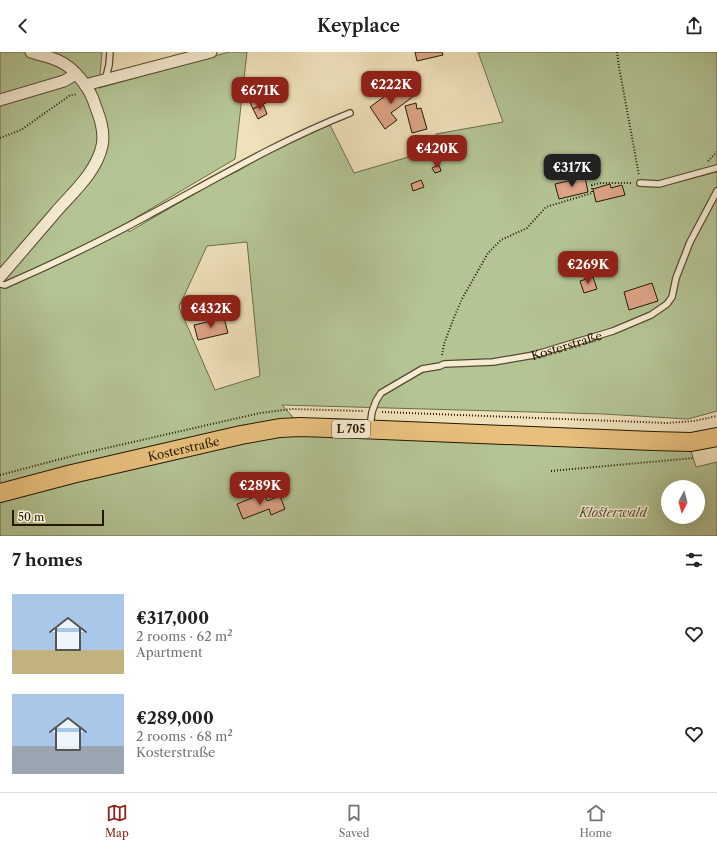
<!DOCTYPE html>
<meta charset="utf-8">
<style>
:root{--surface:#fff;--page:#f2f2f2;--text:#202124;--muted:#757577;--line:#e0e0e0;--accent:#8f2418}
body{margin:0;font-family:"Libre Caslon Text",serif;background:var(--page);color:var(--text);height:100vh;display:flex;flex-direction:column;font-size:15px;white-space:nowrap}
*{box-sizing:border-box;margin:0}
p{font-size:13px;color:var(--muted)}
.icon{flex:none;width:22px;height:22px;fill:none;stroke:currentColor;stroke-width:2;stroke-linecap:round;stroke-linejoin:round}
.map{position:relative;height:484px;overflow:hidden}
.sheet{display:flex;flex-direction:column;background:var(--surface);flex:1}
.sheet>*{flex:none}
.needle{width:26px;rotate:186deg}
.controls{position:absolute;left:661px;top:428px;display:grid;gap:8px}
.controls a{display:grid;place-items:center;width:44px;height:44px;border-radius:50%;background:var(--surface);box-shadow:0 4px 16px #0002;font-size:20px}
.scale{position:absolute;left:12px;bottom:10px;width:92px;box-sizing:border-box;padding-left:4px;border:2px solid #251703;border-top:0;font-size:11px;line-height:14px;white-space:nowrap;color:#251703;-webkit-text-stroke:3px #f5ecd2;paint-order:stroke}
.price{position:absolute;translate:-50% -34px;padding:0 9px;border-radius:8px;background:var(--accent);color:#fff;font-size:13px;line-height:26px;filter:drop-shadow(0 1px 2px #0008)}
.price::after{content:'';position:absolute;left:50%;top:24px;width:12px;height:9px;margin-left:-6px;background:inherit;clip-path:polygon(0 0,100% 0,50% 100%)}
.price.on{background:#222;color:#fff}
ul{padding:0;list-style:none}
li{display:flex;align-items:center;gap:12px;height:100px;padding:0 12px}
li span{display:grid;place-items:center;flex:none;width:112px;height:80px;border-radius:0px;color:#555}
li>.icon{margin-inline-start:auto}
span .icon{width:48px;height:48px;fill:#fffc;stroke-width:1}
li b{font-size:17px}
h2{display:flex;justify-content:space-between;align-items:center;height:48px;padding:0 12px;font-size:17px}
header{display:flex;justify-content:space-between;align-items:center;height:52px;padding:0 12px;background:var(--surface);font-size:18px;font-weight:600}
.dock{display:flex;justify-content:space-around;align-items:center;height:56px;border-top:1px solid var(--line);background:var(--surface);font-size:11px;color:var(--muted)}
.dock a{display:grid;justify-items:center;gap:2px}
.dock .on{color:var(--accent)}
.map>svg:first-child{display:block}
.green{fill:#b4c494;stroke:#6c6e4c;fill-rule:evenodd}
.building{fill:#dda486;stroke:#251703}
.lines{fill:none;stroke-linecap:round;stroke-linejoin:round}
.lane-casing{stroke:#584a31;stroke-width:8}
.street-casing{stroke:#584a31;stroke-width:13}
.primary-casing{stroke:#251703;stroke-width:20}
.path{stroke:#251703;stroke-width:2;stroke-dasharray:1 2;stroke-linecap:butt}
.lane{stroke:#f5ecd2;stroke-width:5.5}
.street{stroke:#f5ecd2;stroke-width:11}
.primary{stroke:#e8c07d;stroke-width:18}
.labels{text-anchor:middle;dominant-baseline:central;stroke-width:3;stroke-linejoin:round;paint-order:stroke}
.shield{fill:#f5ecd2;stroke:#635741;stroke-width:1}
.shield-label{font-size:11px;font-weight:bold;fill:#251703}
.street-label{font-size:12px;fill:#251703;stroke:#f5ecd2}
.park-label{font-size:12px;font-style:italic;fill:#575436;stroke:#f5ecd2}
</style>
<header><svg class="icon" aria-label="back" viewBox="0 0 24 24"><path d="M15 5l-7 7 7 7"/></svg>Keyplace<svg class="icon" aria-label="share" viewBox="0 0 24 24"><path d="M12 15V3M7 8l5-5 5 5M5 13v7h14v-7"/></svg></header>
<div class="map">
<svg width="717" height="484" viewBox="0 0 717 484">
<rect width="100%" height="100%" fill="#efe1ba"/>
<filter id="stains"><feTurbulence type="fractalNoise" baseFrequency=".005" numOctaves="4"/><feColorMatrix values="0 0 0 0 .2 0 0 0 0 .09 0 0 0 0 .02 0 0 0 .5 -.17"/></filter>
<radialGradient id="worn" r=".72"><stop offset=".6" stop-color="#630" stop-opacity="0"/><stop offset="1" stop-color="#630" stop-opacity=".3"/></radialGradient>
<path class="green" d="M0,0H102L99,36L229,0H247L235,107L125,172L129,180L209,133L238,119L276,97L304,82L330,73L354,121L439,96L436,82L503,70L478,0H717V359L688,367L603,362L282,353L310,384H323L690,396L696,415L717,410V484H0ZM247,190L260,324L215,338L179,255L207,194ZM668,435H698V465H668Z"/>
<g class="building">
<path d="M415,0H442L443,3L417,9Z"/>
<path d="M404,30L414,44L391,61L397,68L385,77L370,55Z"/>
<path d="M272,33L278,45L253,57L247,44Z"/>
<path d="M416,51L417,57L421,56L427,77L412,81L405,54Z"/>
<path d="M263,52L267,62L258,67L253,57Z"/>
<path d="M439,113L441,119L435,121L432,116Z"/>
<path d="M585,125L588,140L559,147L555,132Z"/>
<path d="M421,128L424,135L413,139L411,132Z"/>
<path d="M610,132L611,136L622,133L625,143L596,150L593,137Z"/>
<path d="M593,225L597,237L584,241L580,229Z"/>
<path d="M652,231L658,249L629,258L624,240Z"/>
<path d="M224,266L228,281L198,288L194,273Z"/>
<path d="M264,441L267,449L280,444L285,457L271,463L269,457L243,467L237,452Z"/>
</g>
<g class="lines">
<g class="lane-casing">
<g id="lane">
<path d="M105,29L109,13L110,0"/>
<path d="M640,131L659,132L717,116"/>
<path d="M0,232L5,233C53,212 101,189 147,164C214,128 279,89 350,61"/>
<path id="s1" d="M370,375L372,360L376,349L381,341L422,317L440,314L444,312L493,310L534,303L613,279L651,263L667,252L672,245L676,226L690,190L717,139"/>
</g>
</g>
<g class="street-casing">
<g id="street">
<path d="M85,33L211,0"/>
<path d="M0,48L64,29L76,22"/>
<path d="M0,225C18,204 37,182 55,161C72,141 96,121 102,94C105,80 100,66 95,53C91,38 75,16 59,9C50,5 40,3 31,0"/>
</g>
</g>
<g class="primary-casing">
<g id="primary">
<path id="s2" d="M0,441L72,422L241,383L280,376L300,375L358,377L653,389L691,390L717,385"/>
</g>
</g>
<g class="path">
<path d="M617,0L619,15L639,123"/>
<path d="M0,86L21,78L69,44L77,42"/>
<path d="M708,109L717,100"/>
<path d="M442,303L444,292L453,268L462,247L488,201L501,188L527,176L546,155L592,141V133L601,131H632"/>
<path d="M382,360L667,371L694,369L717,364"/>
<path d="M551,419L694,406"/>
<path d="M0,423L76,403L260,361L292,357L363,359"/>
</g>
<use href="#lane" class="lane"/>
<use href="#street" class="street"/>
<use href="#primary" class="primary"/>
</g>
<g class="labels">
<rect class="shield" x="332" y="368" width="38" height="18" rx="3"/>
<g class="shield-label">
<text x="351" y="377">L 705</text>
</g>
<g class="street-label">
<text stroke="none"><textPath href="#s1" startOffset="231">Kosterstraße</textPath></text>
<text stroke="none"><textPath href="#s2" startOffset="189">Kosterstraße</textPath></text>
</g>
<g class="park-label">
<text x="613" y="460">Klosterwald</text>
</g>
</g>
<rect width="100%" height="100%" filter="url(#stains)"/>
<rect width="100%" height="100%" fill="url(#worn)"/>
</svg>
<div class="controls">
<a><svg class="needle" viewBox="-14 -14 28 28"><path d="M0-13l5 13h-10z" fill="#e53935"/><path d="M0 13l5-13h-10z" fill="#757577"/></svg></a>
</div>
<div class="scale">50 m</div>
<b class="price" style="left:391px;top:53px">€222K</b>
<b class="price" style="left:260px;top:59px">€671K</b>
<b class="price" style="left:437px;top:117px">€420K</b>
<b class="price on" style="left:572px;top:136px">€317K</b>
<b class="price" style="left:588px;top:233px">€269K</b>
<b class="price" style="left:211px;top:277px">€432K</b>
<b class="price" style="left:260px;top:454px">€289K</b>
</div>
<section class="sheet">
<h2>7 homes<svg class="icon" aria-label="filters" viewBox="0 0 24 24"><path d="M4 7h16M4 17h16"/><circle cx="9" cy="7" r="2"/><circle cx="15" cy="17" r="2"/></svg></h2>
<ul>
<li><span style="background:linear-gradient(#a9c7e8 70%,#c2b280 0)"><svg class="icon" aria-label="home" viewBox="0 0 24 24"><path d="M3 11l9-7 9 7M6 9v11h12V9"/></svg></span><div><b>€317,000</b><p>2 rooms · 62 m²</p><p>Apartment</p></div><svg class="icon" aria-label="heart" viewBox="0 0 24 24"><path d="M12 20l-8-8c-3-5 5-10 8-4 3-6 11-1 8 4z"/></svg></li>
<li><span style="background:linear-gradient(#a9c7e8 65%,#9aa5b1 0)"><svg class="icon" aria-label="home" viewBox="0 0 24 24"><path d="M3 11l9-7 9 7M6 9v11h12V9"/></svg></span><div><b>€289,000</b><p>2 rooms · 68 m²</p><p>Kosterstraße</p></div><svg class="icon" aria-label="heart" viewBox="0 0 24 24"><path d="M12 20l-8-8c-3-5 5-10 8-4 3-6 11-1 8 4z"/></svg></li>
</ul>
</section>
<nav class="dock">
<a class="on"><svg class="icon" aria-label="map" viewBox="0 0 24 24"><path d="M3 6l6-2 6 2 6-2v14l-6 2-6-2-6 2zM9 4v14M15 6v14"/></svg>Map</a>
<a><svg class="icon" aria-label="saved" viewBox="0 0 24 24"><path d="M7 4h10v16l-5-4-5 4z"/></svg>Saved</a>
<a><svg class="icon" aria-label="home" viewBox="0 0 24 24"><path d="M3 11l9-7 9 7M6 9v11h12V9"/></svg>Home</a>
</nav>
